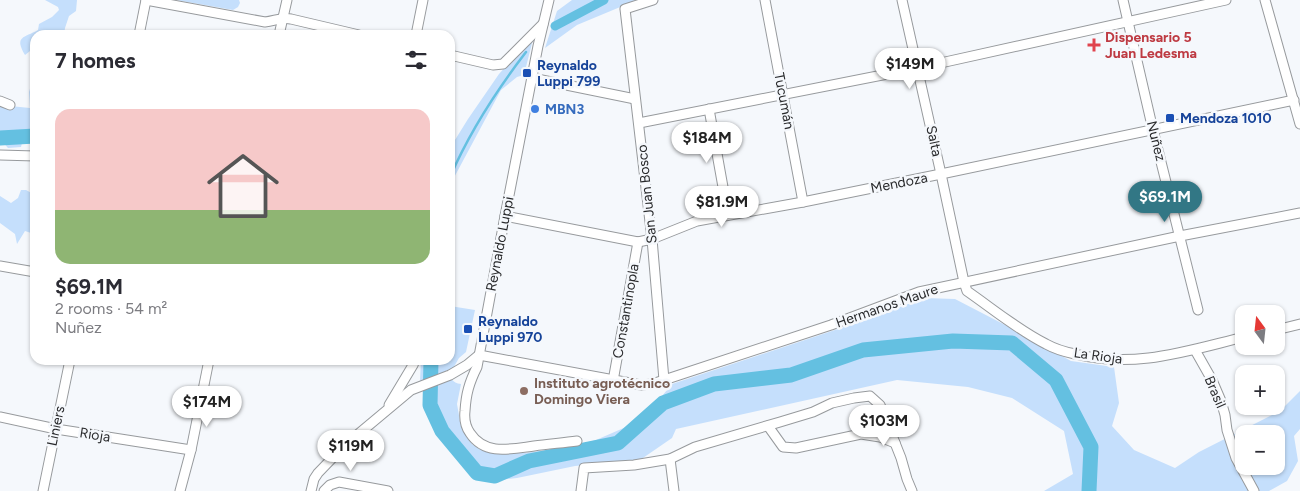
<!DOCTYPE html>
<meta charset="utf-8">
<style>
:root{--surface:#fff;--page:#f2f2f3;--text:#2b2b33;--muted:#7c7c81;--line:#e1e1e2;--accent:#327785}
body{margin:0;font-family:Figtree,sans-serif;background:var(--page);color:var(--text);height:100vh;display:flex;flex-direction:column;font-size:19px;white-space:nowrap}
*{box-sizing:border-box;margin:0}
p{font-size:16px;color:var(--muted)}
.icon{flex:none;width:28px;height:28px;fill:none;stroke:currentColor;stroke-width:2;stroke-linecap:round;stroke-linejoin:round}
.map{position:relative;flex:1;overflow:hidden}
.drawer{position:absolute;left:30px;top:30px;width:425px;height:335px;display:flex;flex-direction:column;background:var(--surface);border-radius:15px;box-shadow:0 1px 4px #0004}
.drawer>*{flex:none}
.needle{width:32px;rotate:345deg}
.fabs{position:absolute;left:1235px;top:305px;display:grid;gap:10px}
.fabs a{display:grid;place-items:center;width:50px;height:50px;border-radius:10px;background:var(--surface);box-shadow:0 1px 4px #0004;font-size:25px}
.price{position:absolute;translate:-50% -42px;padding:0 11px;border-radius:18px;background:#fff;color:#222;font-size:16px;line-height:32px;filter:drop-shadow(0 1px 2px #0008)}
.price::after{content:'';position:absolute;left:50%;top:30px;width:15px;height:11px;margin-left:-8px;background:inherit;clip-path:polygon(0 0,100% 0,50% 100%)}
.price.current{background:var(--accent);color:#fff}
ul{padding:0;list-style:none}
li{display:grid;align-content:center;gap:10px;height:265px;padding:0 25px}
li+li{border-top:1px solid var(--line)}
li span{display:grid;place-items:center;height:155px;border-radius:15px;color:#555}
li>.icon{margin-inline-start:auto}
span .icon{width:90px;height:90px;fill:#fffc;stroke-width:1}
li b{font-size:21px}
h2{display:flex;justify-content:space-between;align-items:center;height:60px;padding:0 25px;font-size:21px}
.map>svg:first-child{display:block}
.green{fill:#c5dffc;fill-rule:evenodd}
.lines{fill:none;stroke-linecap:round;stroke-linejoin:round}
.stream{stroke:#64c0e1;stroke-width:2.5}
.canal{stroke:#64c0e1;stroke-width:9}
.river{stroke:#64c0e1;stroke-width:15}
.minor-casing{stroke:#979a9d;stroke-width:11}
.minor{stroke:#fff;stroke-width:9}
.health-dot{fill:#e0444e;stroke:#f5f8fc;stroke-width:2}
.transit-dot{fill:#1a4fb4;stroke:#f5f8fc;stroke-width:2}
.shop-dot{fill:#3f7fe0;stroke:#f5f8fc;stroke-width:2}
.education-dot{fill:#8d6e63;stroke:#f5f8fc;stroke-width:2}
.labels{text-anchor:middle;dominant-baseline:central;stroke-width:5;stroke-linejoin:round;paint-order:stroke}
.health-label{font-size:14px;font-weight:bold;fill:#be3a42;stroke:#f5f8fc;text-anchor:start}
.transit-label{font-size:14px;font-weight:bold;fill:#164399;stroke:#f5f8fc;text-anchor:start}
.street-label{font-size:14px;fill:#292a2c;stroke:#f5f8fc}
.shop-label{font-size:14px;font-weight:bold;fill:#366cbe;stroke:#f5f8fc;text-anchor:start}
.education-label{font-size:14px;font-weight:bold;fill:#785e54;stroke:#f5f8fc;text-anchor:start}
</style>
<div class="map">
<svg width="1300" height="491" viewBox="0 0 1300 491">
<rect width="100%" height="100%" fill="#f5f8fc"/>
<g class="green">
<path d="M45,0H77L76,11L69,16L65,28L64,35H35V47L25,55C14,36 24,38 38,30L39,24L52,17L59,10L58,7Z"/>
<path d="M176,0H239L240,3L238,7L233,10Z"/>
<path d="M572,0H637L577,25L545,48L557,11Z"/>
<path d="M534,35L524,75L517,77L501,90L450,185V148L468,119L499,74Z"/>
<path d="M35,72V150L27,140L23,139L21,147L8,148L0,139V105L30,108L29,92Z"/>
<path d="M21,190H26L35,195V231L31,233L25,231L17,244L15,234L0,223V196L11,203L18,198Z"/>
<path d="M925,298L955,299L1009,327L1071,361L1114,367L1119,403L1112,426L1134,450L1175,468L1199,452L1280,411L1300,391V429L1294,436L1298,461L1287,481L1269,491H1044L1073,474L1064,431L1012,398L968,387L897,380L676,429L672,438L640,460L575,466L517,478L489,481L470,473L457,460L436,430L424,396L420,381L421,360H450V306L475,310L466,352L459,358L451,372L446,370C450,377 452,383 461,384L457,404L460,421L466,434L472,444L479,449L490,452L524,453L570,447L596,440L642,420L672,384L847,326ZM1244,434H1276V466H1244Z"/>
</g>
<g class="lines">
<path class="stream" d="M450,177C470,131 496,91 526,52"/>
<path class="canal" d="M555,26L604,0"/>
<g class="river">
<path d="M0,138L35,136"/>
<path d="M431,360L430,405L442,431L477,473L495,476L529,461L618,443L663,403L714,384L791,375L863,350L953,341L1012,343L1056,380L1091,447L1089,491"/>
</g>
<g class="minor-casing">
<g id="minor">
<path d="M146,0L265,22C275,21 281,17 291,19L359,35"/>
<path d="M549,0L538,46L505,216L477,367C469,383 466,394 465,411C464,420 465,426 470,433C485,456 511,449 534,446C548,444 562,443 577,441"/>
<path d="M653,0L625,9L652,239L664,380"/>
<path d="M765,0L803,202"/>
<path d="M902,0L941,174L964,282L967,291C993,309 1018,330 1046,344C1055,349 1065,352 1075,354C1135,369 1186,351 1244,337"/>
<path d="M1123,0L1153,130L1198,310"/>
<path d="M1265,0L1300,124"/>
<path d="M139,35L146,0"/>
<path d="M279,35L287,0"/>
<path d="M416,35L423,0"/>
<path d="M450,55L493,65L503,64L543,24"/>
<path d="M532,78L635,99"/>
<path d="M0,101L10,105"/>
<path d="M709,109L728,215"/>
<path d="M639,123L918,68L1226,0"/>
<path d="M0,155L35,156"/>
<path d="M505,216L638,242L652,239L697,221L803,202L941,174L1294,100"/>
<path d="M0,266L35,272"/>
<path d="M1276,330L1300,324"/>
<path d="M1195,350L1212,380L1221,401L1225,415L1227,430L1236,458L1254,491"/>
<path d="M479,355L641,385L652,384L831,325L919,292L1180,236L1300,213"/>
<path d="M613,381L638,242"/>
<path d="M389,405L413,365L415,360"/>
<path d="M0,417L56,429L191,450"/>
<path d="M768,426L783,447L796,448L861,434L880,437L895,443"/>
<path d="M670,459L674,491"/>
<path d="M43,491L70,360"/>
<path d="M180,491L191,450L209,360"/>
<path d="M311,491L314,479L318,473L344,446L411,390L450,375L467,365L479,355"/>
<path d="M324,491L330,485L339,482L388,491"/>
<path d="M581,491L584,468L634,465L670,459L695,447L780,422L813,412L832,403L854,398L870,396L880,405L901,458L907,479L912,491"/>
</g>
</g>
<use href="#minor" class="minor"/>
</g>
<path class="health-dot" d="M1091.5 37.5h5v5h5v5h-5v5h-5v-5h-5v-5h5z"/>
<g class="transit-dot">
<rect x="522" y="68" width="10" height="10" rx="2.5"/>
<rect x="1165" y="113" width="10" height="10" rx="2.5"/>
<rect x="463" y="324" width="10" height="10" rx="2.5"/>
</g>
<circle class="shop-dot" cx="535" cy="109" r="5"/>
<circle class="education-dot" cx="524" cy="391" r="5"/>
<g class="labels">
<g class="health-label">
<text x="1105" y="37">Dispensario 5<tspan x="1105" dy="16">Juan Ledesma</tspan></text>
</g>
<g class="transit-label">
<text x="537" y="65">Reynaldo<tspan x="537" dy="16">Luppi 799</tspan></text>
<text x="1180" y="118">Mendoza 1010</text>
<text x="478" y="321">Reynaldo<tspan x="478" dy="16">Luppi 970</tspan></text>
</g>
<g class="street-label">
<text transform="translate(784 101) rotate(79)">Tucumán</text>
<text transform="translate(934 141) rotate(78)">Salta</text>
<text transform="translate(1156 141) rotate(76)">Nuñez</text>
<text transform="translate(899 183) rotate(-11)">Mendoza</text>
<text transform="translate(647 194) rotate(-96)">San Juan Bosco</text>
<text transform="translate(500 244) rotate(-79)">Reynaldo Luppi</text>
<text transform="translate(887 306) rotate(-19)">Hermanos Maure</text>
<text transform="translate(626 311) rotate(-80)">Constantinopla</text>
<text transform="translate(1098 356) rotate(8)">La Rioja</text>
<text transform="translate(1215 392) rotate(67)">Brasil</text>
<text transform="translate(56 426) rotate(-78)">Liniers</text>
<text transform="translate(95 435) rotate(9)">Rioja</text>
</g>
<g class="shop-label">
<text x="545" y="109">MBN3</text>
</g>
<g class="education-label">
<text x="534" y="383">Instituto agrotécnico<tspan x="534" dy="16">Domingo Viera</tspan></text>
</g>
</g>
</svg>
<div class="fabs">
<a><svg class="needle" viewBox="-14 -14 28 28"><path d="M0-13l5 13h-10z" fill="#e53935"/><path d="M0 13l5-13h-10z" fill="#7c7c81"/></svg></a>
<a>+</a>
<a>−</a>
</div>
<b class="price" style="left:910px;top:90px">$149M</b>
<b class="price" style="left:707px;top:164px">$184M</b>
<b class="price current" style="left:1165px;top:223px">$69.1M</b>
<b class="price" style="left:722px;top:228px">$81.9M</b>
<b class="price" style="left:207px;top:428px">$174M</b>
<b class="price" style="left:884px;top:447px">$103M</b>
<b class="price" style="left:351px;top:472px">$119M</b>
<section class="drawer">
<h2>7 homes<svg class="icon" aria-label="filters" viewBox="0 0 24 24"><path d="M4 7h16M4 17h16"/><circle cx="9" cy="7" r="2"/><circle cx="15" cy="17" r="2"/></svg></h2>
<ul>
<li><span style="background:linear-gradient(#f6c9c9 65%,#8fb573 0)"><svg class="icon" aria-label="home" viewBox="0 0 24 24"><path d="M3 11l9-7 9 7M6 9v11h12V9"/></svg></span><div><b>$69.1M</b><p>2 rooms · 54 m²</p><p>Nuñez</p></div></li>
</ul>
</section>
</div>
